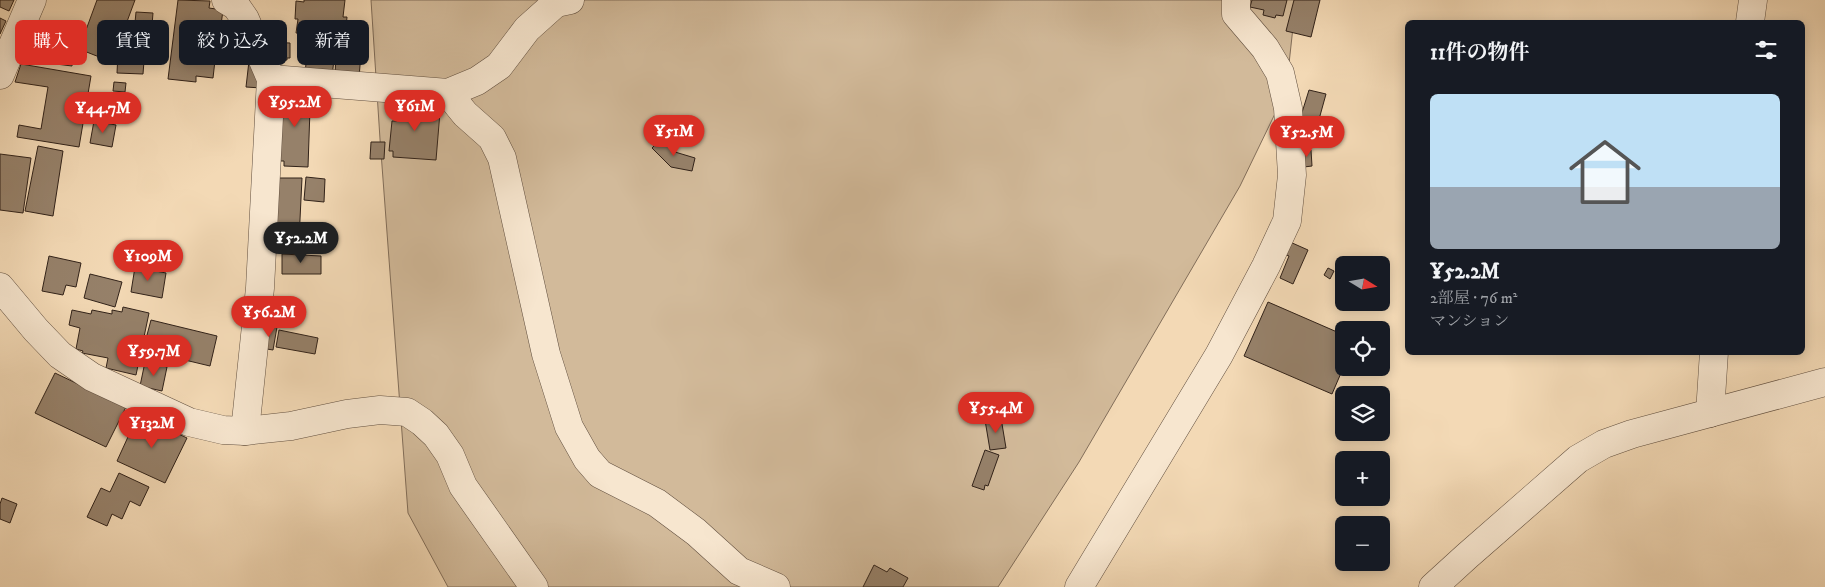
<!DOCTYPE html>
<html lang="ja">
<meta charset="utf-8">
<style>
:root{--surface:#171b24;--page:#242831;--text:#f1f3f6;--muted:#9ea1a6;--accent:#d93025}
body{margin:0;font-family:"IM FELL DW Pica","Noto Serif JP",serif;background:var(--page);color:var(--text);height:100vh;display:flex;flex-direction:column;font-size:19px;white-space:nowrap}
*{box-sizing:border-box;margin:0}
p{font-size:16px;color:var(--muted)}
.icon{flex:none;width:28px;height:28px;fill:none;stroke:currentColor;stroke-width:2;stroke-linecap:round;stroke-linejoin:round}
.map{position:relative;flex:1;overflow:hidden}
.details{position:absolute;left:1405px;top:20px;width:400px;height:335px;display:flex;flex-direction:column;background:var(--surface);border-radius:8px;box-shadow:0 2px 12px #0003}
.details>*{flex:none}
.guide{position:absolute;left:15px;top:20px;width:475px;height:45px;display:flex;gap:10px}
.needle{width:32px;rotate:101deg}
.fabs{position:absolute;left:1335px;top:256px;display:grid;gap:10px}
.fabs a{display:grid;place-items:center;width:55px;height:55px;border-radius:8px;background:var(--surface);box-shadow:0 2px 12px #0003;font-size:25px}
.price{position:absolute;translate:-50% -42px;padding:0 11px;border-radius:18px;background:var(--accent);color:#fff;font-size:16px;line-height:32px;filter:drop-shadow(0 1px 2px #0008)}
.price::after{content:'';position:absolute;left:50%;top:30px;width:15px;height:11px;margin-left:-8px;background:inherit;clip-path:polygon(0 0,100% 0,50% 100%)}
.price.on{background:#222;color:#fff}
ul{padding:0;list-style:none}
li{display:grid;align-content:center;gap:10px;height:265px;padding:0 25px}
li span{display:grid;place-items:center;height:155px;border-radius:8px;color:#555}
li>.icon{margin-inline-start:auto}
span .icon{width:90px;height:90px;fill:#fffc;stroke-width:1}
li b{font-size:21px}
h2{display:flex;justify-content:space-between;align-items:center;height:60px;padding:0 25px;font-size:21px}
.chip{padding:0 18px;border-radius:8px;background:var(--surface);box-shadow:0 2px 12px #0003;font-size:18px;line-height:45px}
.chip.on{background:var(--accent);color:#fff}
.map>svg:first-child{display:block}
.green{fill:#d2ba9a;stroke:#826e5a}
.building{fill:#96816a;stroke:#312219}
.lines{fill:none;stroke-linecap:round;stroke-linejoin:round}
.minor-casing{stroke:#625040;stroke-width:29}
.minor{stroke:#f7e6cf;stroke-width:28}
</style>
<div class="map">
<svg width="1825" height="587" viewBox="0 0 1825 587">
<rect width="100%" height="100%" fill="#f3d9b5"/>
<filter id="stains"><feTurbulence type="fractalNoise" baseFrequency=".004" numOctaves="4"/><feColorMatrix values="0 0 0 0 .2 0 0 0 0 .09 0 0 0 0 .02 0 0 0 .5 -.17"/></filter>
<radialGradient id="worn" r=".72"><stop offset=".6" stop-color="#630" stop-opacity="0"/><stop offset="1" stop-color="#630" stop-opacity=".3"/></radialGradient>
<path class="green" d="M371,0H1296L1286,91L1240,186L1079,462L998,587H448L408,513L380,139Z"/>
<g class="building">
<path d="M0,0H14L9,11L0,7Z"/>
<path d="M97,0H135L112,62L79,49Z"/>
<path d="M178,0L210,1L209,8L223,10L221,25H219L213,78L196,76V82L168,79Z"/>
<path d="M304,0H345L343,17H347L345,38H340L339,51L335,50L332,77L305,74L307,53L311,54L313,34L296,33L298,19H295L296,1L304,2Z"/>
<path d="M1252,0H1287L1283,16L1276,15L1275,18L1263,15L1264,10L1250,7Z"/>
<path d="M1294,0H1320L1311,37L1286,31Z"/>
<path d="M136,12L153,13L151,37L154,38L153,51H150V61H144L143,74L117,73L118,53L120,50H126L127,32L134,33Z"/>
<path d="M0,18L6,21L0,34Z"/>
<path d="M33,40L69,44L68,50L73,51L72,66L32,61Z"/>
<path d="M266,42L290,43V58H287V60L270,59Z"/>
<path d="M336,52L361,53L359,78L335,77Z"/>
<path d="M249,61L261,88L246,87Z"/>
<path d="M21,64L91,76L79,147L17,137L19,125L41,129L48,87L15,82Z"/>
<path d="M114,82L126,83L125,92L113,91Z"/>
<path d="M283,89L313,90V109H310L308,167L284,166V161H276Z"/>
<path d="M1309,90L1326,94L1318,123L1300,119Z"/>
<path d="M404,97L425,100L424,111L440,112L436,160L393,157V151H389L392,121H397L398,112H403Z"/>
<path d="M94,121L116,125L112,147L90,143Z"/>
<path d="M1315,126L1318,146L1304,149L1301,129Z"/>
<path d="M660,140L675,152L695,158L692,171L671,167L652,148Z"/>
<path d="M371,142H385L384,159H370Z"/>
<path d="M38,146L63,151L53,216L25,211Z"/>
<path d="M1302,150H1311L1312,166L1304,167Z"/>
<path d="M0,154L31,158L23,213L0,210Z"/>
<path d="M306,177L325,179L324,202L304,200Z"/>
<path d="M275,178H302L299,240L273,239Z"/>
<path d="M1290,242L1308,250L1293,284L1280,278L1289,256L1284,254Z"/>
<path d="M282,254L321,256V274H282Z"/>
<path d="M49,256L81,263L76,287L66,285L63,295L42,291Z"/>
<path d="M135,267L166,273L162,298L131,292Z"/>
<path d="M1328,268L1334,271L1330,279L1324,275Z"/>
<path d="M90,274L122,282L115,307L84,298Z"/>
<path d="M1268,302L1344,335V366L1332,394L1244,356Z"/>
<path d="M123,307L149,313L136,375L106,368L108,358L82,353L83,351L76,349L80,328L69,325L72,310L91,314L92,310L112,314V310L122,312Z"/>
<path d="M151,320L217,336L210,366L143,350Z"/>
<path d="M265,326L277,327L273,350L261,348Z"/>
<path d="M279,330L318,338L315,354L276,347Z"/>
<path d="M145,362L167,367L162,391L140,386Z"/>
<path d="M55,373L126,407L106,447L35,413Z"/>
<path d="M138,415L187,438L165,483L117,461Z"/>
<path d="M1001,418L1006,448L990,450L985,420Z"/>
<path d="M985,450L999,455L988,486L985,485L984,490L972,486Z"/>
<path d="M119,473L149,487L140,506L130,501L122,519L112,514L107,526L87,517L101,488L110,492Z"/>
<path d="M2,498L17,504L10,523L0,519V504Z"/>
<path d="M874,565L887,572L890,568L908,578L903,587H863Z"/>
</g>
<g class="lines">
<g class="minor-casing">
<g id="minor">
<path d="M226,0L236,6L245,19L271,79L260,288L245,431"/>
<path d="M1750,22L1753,0"/>
<path d="M0,75L32,0"/>
<path d="M271,79L448,93L477,81L499,66L527,29L556,3L570,0"/>
<path d="M448,93L465,114L492,138L502,158L546,354L569,427L587,459L600,474L657,503L696,532L739,571L776,587"/>
<path d="M0,287L36,330L60,355L92,377L189,422L223,430L245,431L291,426L347,414L380,410L407,412L422,422L436,435L450,455L463,486L534,587"/>
<path d="M1710,413L1714,352"/>
<path d="M1079,587L1219,355L1266,266L1287,221L1292,175L1288,108L1280,73L1265,48L1236,14V0"/>
<path d="M1433,587L1467,556L1578,459L1604,444L1632,434L1825,382"/>
</g>
</g>
<use href="#minor" class="minor"/>
</g>
<rect width="100%" height="100%" filter="url(#stains)"/>
<rect width="100%" height="100%" fill="url(#worn)"/>
</svg>
<div class="fabs">
<a><svg class="needle" viewBox="-14 -14 28 28"><path d="M0-13l5 13h-10z" fill="#e53935"/><path d="M0 13l5-13h-10z" fill="#9ea1a6"/></svg></a>
<a><svg class="icon" aria-label="locate" viewBox="0 0 24 24"><circle cx="12" cy="12" r="6"/><path d="M12 2v4M12 18v4M2 12h4M18 12h4"/></svg></a>
<a><svg class="icon" aria-label="layers" viewBox="0 0 24 24"><path d="M12 4l9 5-9 5-9-5zM3 14l9 5 9-5"/></svg></a>
<a>+</a>
<a>−</a>
</div>
<b class="price" style="left:295px;top:128px">¥95.2M</b>
<b class="price" style="left:415px;top:132px">¥61M</b>
<b class="price" style="left:103px;top:134px">¥44.7M</b>
<b class="price" style="left:674px;top:157px">¥51M</b>
<b class="price" style="left:1307px;top:158px">¥52.5M</b>
<b class="price on" style="left:301px;top:264px">¥52.2M</b>
<b class="price" style="left:148px;top:282px">¥109M</b>
<b class="price" style="left:269px;top:338px">¥56.2M</b>
<b class="price" style="left:154px;top:377px">¥59.7M</b>
<b class="price" style="left:996px;top:434px">¥55.4M</b>
<b class="price" style="left:152px;top:449px">¥132M</b>
<div class="guide">
<a class="chip on">購入</a>
<a class="chip">賃貸</a>
<a class="chip">絞り込み</a>
<a class="chip">新着</a>
</div>
<section class="details">
<h2>11件の物件<svg class="icon" aria-label="filters" viewBox="0 0 24 24"><path d="M4 7h16M4 17h16"/><circle cx="9" cy="7" r="2"/><circle cx="15" cy="17" r="2"/></svg></h2>
<ul>
<li><span style="background:linear-gradient(#bfe0f5 60%,#9aa5b1 0)"><svg class="icon" aria-label="home" viewBox="0 0 24 24"><path d="M3 11l9-7 9 7M6 9v11h12V9"/></svg></span><div><b>¥52.2M</b><p>2部屋 · 76 m²</p><p>マンション</p></div></li>
</ul>
</section>
</div>
